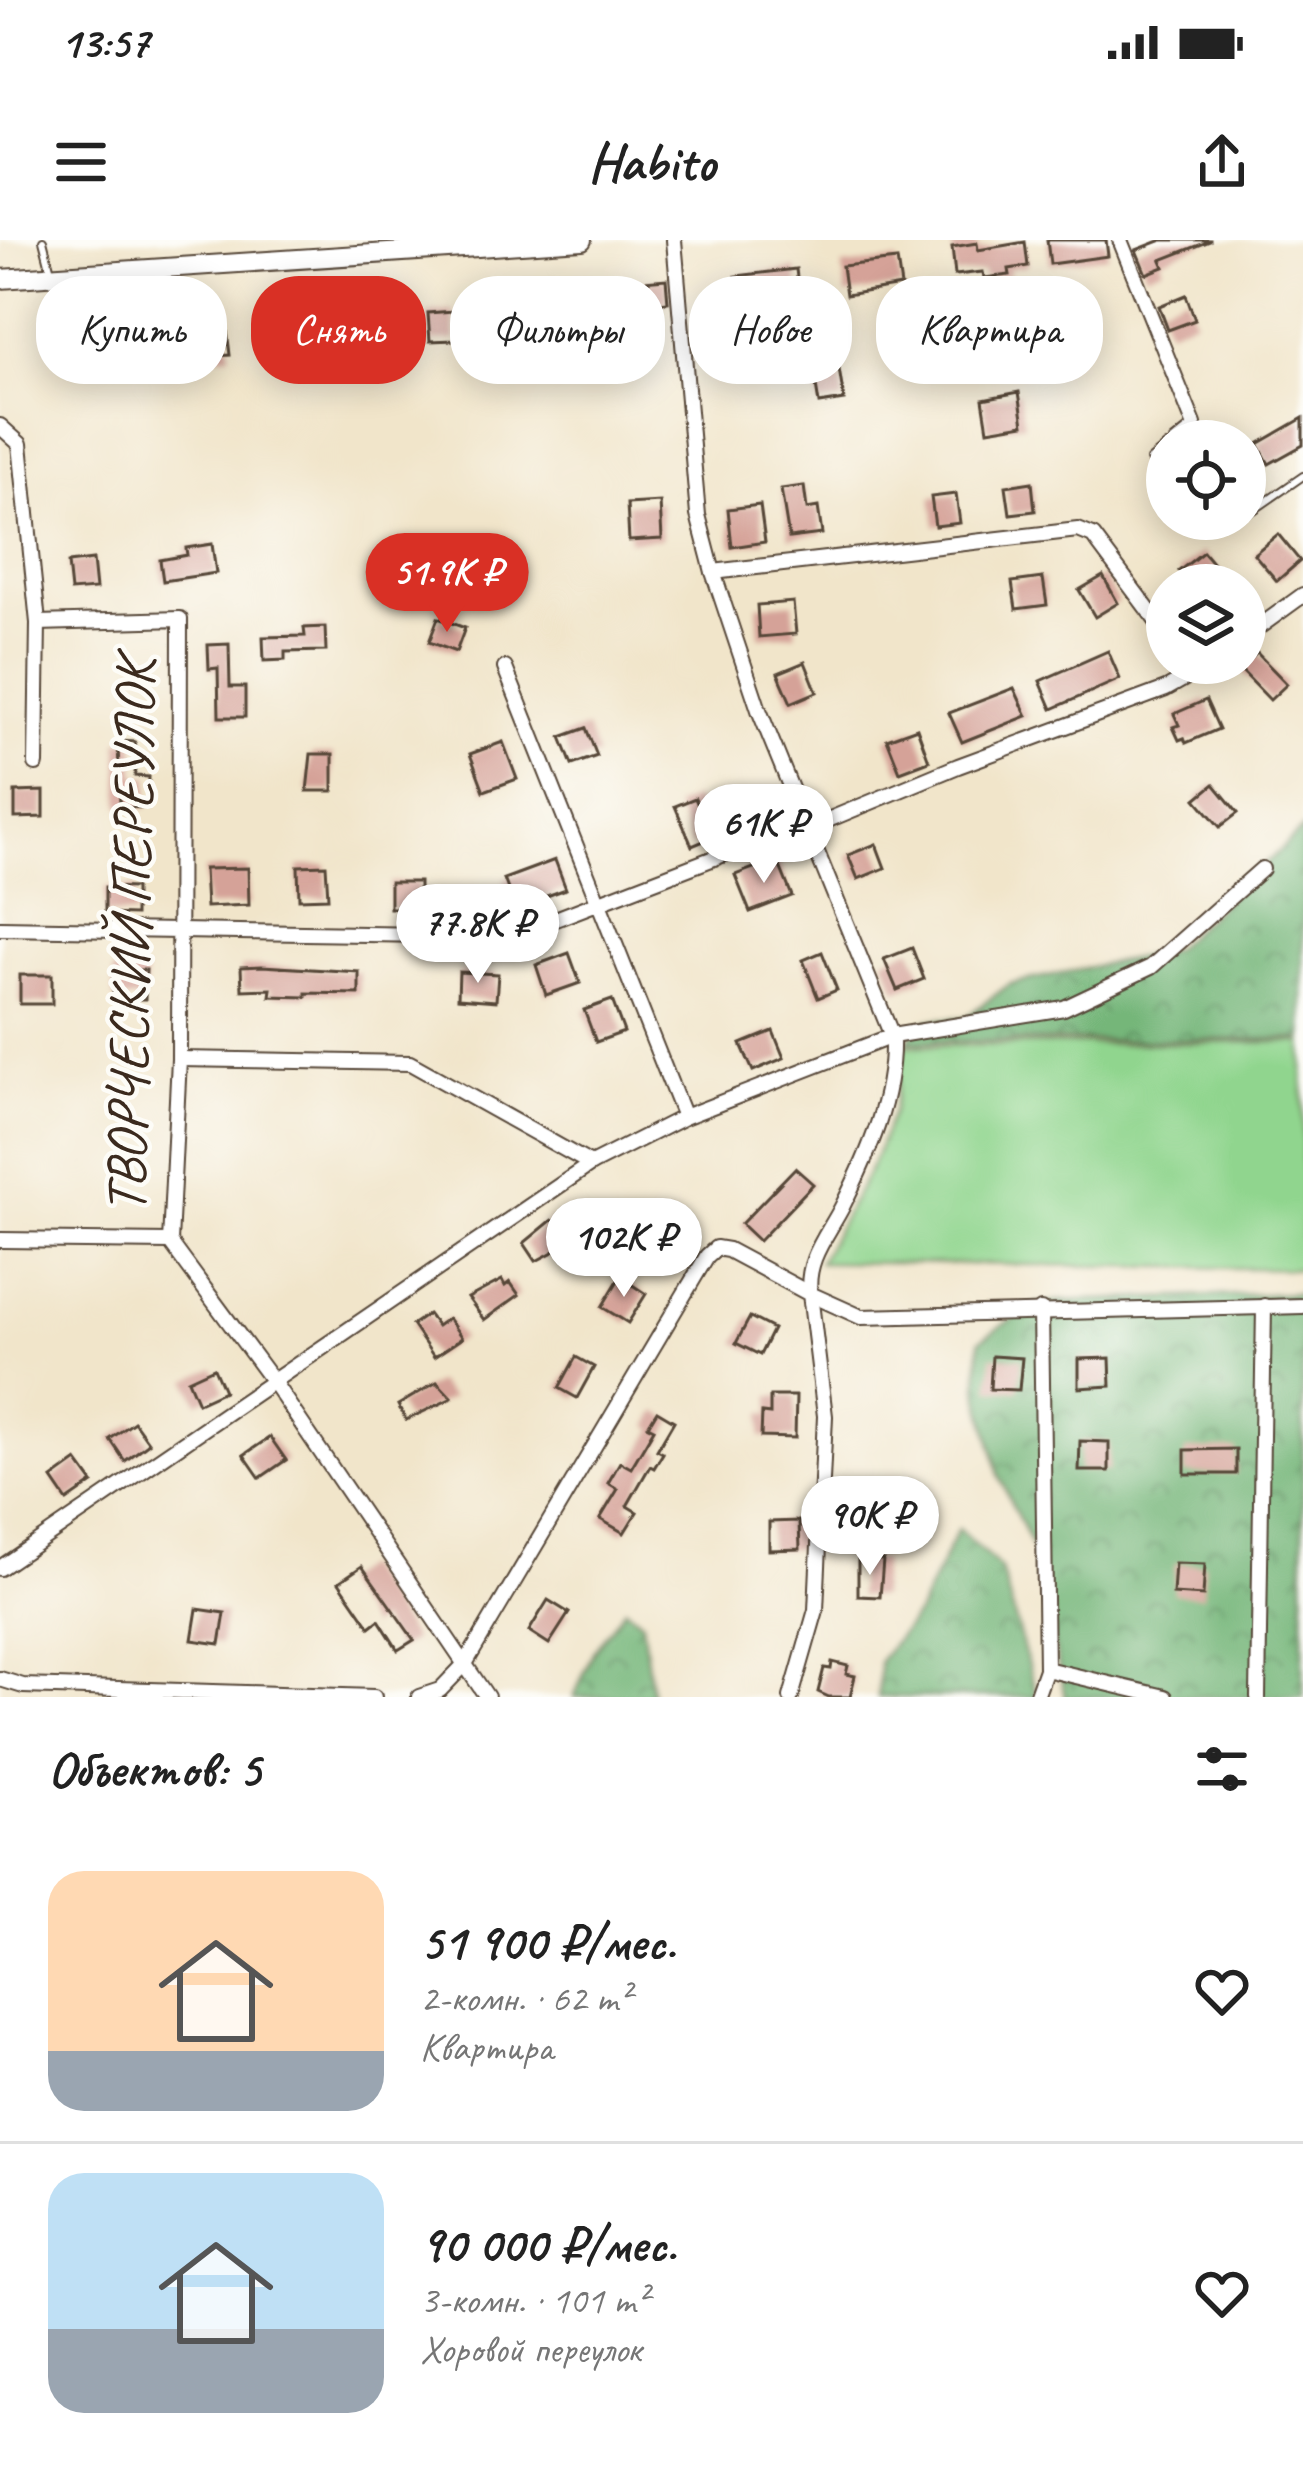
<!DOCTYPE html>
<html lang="ru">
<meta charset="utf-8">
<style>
:root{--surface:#fff;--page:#f2f2f2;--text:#222;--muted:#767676;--line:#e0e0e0;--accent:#d93025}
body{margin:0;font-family:Caveat,sans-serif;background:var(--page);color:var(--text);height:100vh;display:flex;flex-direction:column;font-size:45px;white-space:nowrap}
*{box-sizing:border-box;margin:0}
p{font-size:39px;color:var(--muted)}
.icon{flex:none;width:66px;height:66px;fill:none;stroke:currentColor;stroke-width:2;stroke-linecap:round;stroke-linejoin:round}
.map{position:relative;height:1457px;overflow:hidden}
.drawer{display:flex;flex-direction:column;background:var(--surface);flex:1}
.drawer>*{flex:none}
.top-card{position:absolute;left:36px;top:36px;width:1233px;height:108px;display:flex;gap:24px}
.buttons{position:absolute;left:1146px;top:180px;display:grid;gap:24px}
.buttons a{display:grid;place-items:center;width:120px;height:120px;border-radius:50%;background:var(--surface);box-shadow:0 6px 30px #0003;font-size:60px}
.price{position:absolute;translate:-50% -102px;padding:0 27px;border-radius:42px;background:#fff;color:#222;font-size:39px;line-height:78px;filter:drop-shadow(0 3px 6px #0008)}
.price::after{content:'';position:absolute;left:50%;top:72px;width:36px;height:27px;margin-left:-18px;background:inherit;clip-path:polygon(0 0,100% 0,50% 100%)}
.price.active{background:var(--accent);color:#fff}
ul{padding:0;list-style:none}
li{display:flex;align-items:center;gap:36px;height:300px;padding:0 48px}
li+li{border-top:3px solid var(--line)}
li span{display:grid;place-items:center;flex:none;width:336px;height:240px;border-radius:36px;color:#555}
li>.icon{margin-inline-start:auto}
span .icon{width:144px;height:144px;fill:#fffc;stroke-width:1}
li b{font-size:51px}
h2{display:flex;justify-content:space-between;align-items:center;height:144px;padding:0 48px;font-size:51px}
.pill{padding:0 42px;border-radius:48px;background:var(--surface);box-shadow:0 6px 30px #0003;font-size:42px;line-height:108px}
.pill.active{background:var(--accent);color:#fff}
.status{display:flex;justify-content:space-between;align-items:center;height:84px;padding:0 60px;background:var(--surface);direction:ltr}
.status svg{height:33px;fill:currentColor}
header{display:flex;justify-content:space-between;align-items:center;height:156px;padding:0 48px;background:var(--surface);font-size:54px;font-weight:600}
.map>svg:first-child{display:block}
.forest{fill:url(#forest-crowns);stroke:#58704c;stroke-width:3}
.garden{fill:#90d58e;stroke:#668056;stroke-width:3}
.building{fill:#d5a298}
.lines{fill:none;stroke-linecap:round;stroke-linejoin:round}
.lane-casing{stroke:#564638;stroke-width:10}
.street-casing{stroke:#564638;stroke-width:18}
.secondary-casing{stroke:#564638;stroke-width:22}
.lane{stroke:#fff;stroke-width:6}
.street{stroke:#fff;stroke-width:14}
.secondary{stroke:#fff;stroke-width:18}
.labels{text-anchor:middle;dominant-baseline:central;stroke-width:9;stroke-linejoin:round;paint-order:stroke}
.street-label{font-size:57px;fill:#3b2a1e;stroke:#fdfcf7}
</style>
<div class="status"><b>13:57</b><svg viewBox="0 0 49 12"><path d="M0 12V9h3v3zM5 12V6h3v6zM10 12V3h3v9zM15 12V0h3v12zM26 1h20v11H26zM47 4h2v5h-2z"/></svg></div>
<header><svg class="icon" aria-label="menu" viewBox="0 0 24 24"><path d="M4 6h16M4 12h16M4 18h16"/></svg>Habito<svg class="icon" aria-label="share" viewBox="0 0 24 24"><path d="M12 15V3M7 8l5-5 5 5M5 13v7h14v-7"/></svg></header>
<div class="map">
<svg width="1303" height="1457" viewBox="0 0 1303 1457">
<defs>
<pattern id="forest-crowns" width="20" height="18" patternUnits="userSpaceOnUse" patternTransform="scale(3)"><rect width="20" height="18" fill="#74b679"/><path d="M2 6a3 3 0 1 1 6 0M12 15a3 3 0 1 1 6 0" fill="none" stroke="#609463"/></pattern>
</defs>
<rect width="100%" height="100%" fill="#fdfcf7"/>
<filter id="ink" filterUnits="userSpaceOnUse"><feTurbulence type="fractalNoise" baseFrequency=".00833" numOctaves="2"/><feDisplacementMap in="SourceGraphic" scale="24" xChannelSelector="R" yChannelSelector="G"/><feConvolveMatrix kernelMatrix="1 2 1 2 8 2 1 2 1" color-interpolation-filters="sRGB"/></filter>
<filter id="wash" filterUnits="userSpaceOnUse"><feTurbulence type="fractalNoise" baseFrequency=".004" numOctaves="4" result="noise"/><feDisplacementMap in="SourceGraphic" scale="48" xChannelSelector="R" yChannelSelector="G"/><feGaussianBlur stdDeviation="2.7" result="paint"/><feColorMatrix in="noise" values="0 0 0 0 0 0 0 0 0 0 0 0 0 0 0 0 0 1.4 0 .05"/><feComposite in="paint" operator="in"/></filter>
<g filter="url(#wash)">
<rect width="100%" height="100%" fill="#f1e5ca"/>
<g class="forest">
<path d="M1303,589V799L906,802L926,780L966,777L1010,744L1172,710Z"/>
<path d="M1303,1053V1457H1065L1034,1311L1000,1239L978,1149L980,1100L1034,1065L1059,1061Z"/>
<path d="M958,1289L1001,1329L1037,1457H878L879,1421L917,1374Z"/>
<path d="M625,1368L642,1382L652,1457H574L593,1412Z"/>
</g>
<path class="garden" d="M1303,802V1029L819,1022L871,927L893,872L905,806Z"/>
<g id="blocks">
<g class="building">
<path d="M1047,0H1106L1108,16L1050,24Z"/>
<path d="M1162,0H1210V1L1161,20L1164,27L1146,34L1136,10Z"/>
<path d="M1025,2L1028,26L1009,29L1010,35L984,38L983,32L955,35L952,7L977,3L978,10Z"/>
<path d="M897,20L901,46L846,55L842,26Z"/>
<path d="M796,29L799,54L740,61L736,36Z"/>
<path d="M666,39L668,62L620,67L618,43Z"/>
<path d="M1186,55L1195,80L1168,90L1159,66Z"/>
<path d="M380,71L382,89L326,97L324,79Z"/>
<path d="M453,71L455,100L430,101L428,73Z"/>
<path d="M549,76L553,105L527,108L523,80Z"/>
<path d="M301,83L304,109L275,111L273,86Z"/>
<path d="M227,90L230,115L201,117L199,92Z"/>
<path d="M153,96L155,122L127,124L125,99Z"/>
<path d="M625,110L628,136L599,139L596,113Z"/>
<path d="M836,110L844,160L819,164L811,114Z"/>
<path d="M1019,152L1024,184L988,190L983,159Z"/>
<path d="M1303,178V205L1269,224L1258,204Z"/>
<path d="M1032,242L1035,271L1010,274L1006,246Z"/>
<path d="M804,246L807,269L818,267L822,294L789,298L781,249Z"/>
<path d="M956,254L960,283L935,286L931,257Z"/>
<path d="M660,262L662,299L629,301L627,264Z"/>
<path d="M760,265L765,302L732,307L728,269Z"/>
<path d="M1278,294L1300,321L1277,341L1254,314Z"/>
<path d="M212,304L216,333L163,341L160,320L187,315L186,308Z"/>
<path d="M1203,312L1225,338L1218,345H1191L1179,331Z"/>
<path d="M93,320L96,349L71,351L68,323Z"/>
<path d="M1103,336L1118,363L1095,377L1079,350Z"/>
<path d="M1043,338L1047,365L1016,369L1012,342Z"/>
<path d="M793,362L796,394L759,397L757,365Z"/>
<path d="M438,378L465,388L456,412L429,402Z"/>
<path d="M325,387L326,411L285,412V420L264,421L263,397L305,396L304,388Z"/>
<path d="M229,404L230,447H245V477H219L218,428L209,429L208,405Z"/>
<path d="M1108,411L1120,439L1052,469L1040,441Z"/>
<path d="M1257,413L1287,444L1270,460L1240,429Z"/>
<path d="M805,422L817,452L791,463L778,433Z"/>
<path d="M1014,448L1027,476L962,502L949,473Z"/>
<path d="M1206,460L1219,489L1186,503L1184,498L1179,500L1173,487L1179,485L1174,474Z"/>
<path d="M586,488L597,516L572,525L561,497Z"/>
<path d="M917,488L929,521L900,532L887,499Z"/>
<path d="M118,501L135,502V536L149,537L148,568L120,567Z"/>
<path d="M503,502L517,539L484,551L470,514Z"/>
<path d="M311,514H333V551H307Z"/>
<path d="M1214,544L1238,573L1220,587L1196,559Z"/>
<path d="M44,551V577L15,578V552Z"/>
<path d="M695,558L711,598L692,606L675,566Z"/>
<path d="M876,604L885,628L858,639L848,615Z"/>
<path d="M777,619L792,656L750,672L735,635Z"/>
<path d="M555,620L566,649L533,661L530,653L512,660L504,639Z"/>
<path d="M326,625L328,658L299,659L298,626Z"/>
<path d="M248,628L249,665L206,667L204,629Z"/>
<rect x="390" y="642" width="29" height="26"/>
<path d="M105,647L135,648V675L105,674Z"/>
<path d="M912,708L924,739L897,750L884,719Z"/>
<path d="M822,712L837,750L818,758L803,720Z"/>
<path d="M569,713L580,743L546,755L536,725Z"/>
<path d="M262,726L359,732V754L306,753V757L270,756L271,749L242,750L241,727Z"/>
<path d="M113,730H146L145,759H113Z"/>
<path d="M459,732L498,734L496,761L458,758Z"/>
<rect x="20" y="735" width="32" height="29"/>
<path d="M612,760L624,792L596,802L584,770Z"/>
<path d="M773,791L784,818L753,831L741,804Z"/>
<path d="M795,928L813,944L759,1001L741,984Z"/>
<path d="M552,980L558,983L568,1004L536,1021L524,1003Z"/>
<path d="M620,1037L646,1054L628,1083L602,1067Z"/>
<path d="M502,1040L505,1046L510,1042L519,1055L484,1080L468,1058Z"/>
<path d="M428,1074L437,1086L448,1078L462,1098L434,1117L412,1085Z"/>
<path d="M750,1077L773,1089L760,1115L736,1103Z"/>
<path d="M992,1116L1022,1118L1019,1150L990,1149Z"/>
<path d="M576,1117L594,1127L577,1158L559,1148Z"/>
<path d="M1110,1118L1111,1146L1079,1148V1119Z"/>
<path d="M214,1128L224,1151L198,1163L188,1140Z"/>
<path d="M437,1142L452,1158L406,1180L398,1165Z"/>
<path d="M770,1156H796L795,1198L761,1197L762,1173L770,1174Z"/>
<path d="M657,1171L674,1181L657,1210L663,1213L654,1228L650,1226L627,1266L637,1272L624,1293L600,1279L618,1249L608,1243L620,1222L631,1228L654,1189L648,1186Z"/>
<path d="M134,1182L149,1203L125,1221L110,1199Z"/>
<path d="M270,1197L286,1220L260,1238L244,1215Z"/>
<path d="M1080,1201L1109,1202V1231H1079Z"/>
<path d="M1236,1209V1234H1185V1210Z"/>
<path d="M77,1221L93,1243L67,1261L52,1239Z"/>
<path d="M799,1281L800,1309L769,1310V1282Z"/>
<path d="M858,1319L883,1320L880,1357L858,1356Z"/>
<path d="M1175,1323L1205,1324L1203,1356L1173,1354Z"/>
<path d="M362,1326L414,1400L398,1410L379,1380L370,1387L339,1342Z"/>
<path d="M548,1360L569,1373L549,1404L529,1391Z"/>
<path d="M197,1369L225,1373L220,1404L192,1400Z"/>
<path d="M832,1422L848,1426L846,1434L855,1436L850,1457H829L818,1452L824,1428L831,1429Z"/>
</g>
</g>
</g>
<g filter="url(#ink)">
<use href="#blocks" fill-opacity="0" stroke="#564638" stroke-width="3"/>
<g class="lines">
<g class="lane-casing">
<g id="lane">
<path d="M43,0L51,31"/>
<path d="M1173,201L1194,184"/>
<path d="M1167,206L1150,220L1167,240"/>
<path d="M1245,271L1254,270L1303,236"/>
</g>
</g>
<g class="street-casing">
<g id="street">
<path d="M674,0L698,275L713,332L759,470L892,796C894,857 869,913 842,967C827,996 805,1020 810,1054L861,1077L1303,1066"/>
<path d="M1120,0L1194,184"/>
<path d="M0,186L20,204L38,383L36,524"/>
<path d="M713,332L1078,290L1093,296L1167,395"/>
<path d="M38,383L180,379L179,819L170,1002L274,1143L487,1457"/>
<path d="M1245,397L1303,355"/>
<path d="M505,428L684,877"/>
<path d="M806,589L958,526L1166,449L1212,423"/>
<path d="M0,688L491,696L527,690L740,608L801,578"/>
<path d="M179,819L410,823L591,924"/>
<path d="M0,1000L170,1002"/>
<path d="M0,1328L591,924L684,877L892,796L1064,768L1151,727L1262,629"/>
<path d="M1046,1429L1165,1457"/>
<path d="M0,1439L23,1446L374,1457"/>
<path d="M419,1457L440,1450L465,1424L707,1016L716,1008L728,1010L810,1054L825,1176L816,1370L791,1457"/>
<path d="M1036,1457L1046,1429L1041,1070"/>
<path d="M1258,1457L1264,1066"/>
</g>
</g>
<g class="secondary-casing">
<path id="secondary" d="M0,39L582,0"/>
</g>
<use href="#lane" class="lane"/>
<use href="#street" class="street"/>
<use href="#secondary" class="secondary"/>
</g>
</g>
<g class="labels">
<g class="street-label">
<text transform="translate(130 696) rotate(-89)">ТВОРЧЕСКИЙ ПЕРЕУЛОК</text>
</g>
</g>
</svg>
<div class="buttons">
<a><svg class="icon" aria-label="locate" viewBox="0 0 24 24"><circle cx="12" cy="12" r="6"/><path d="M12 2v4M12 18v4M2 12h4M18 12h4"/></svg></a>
<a><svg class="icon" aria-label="layers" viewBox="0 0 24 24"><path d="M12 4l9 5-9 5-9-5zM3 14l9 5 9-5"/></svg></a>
</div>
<b class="price active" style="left:447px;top:395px">51.9K ₽</b>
<b class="price" style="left:764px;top:646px">61K ₽</b>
<b class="price" style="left:478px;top:746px">77.8K ₽</b>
<b class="price" style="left:624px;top:1060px">102K ₽</b>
<b class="price" style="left:870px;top:1338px">90K ₽</b>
<div class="top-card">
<a class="pill">Купить</a>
<a class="pill active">Снять</a>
<a class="pill">Фильтры</a>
<a class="pill">Новое</a>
<a class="pill">Квартира</a>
</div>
</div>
<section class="drawer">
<h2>Объектов: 5<svg class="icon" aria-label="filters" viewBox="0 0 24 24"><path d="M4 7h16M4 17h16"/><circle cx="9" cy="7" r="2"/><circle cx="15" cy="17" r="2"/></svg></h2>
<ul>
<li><span style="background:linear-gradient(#ffd9b3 75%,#9aa5b1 0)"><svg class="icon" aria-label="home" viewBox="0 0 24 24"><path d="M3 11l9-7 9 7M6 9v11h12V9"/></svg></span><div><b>51 900 ₽/мес.</b><p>2-комн. · 62 m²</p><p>Квартира</p></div><svg class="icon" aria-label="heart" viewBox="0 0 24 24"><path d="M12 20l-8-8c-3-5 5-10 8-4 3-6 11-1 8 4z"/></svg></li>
<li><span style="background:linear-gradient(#bfe0f5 65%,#9aa5b1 0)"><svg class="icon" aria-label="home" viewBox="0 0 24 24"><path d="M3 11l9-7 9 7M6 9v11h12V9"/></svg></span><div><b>90 000 ₽/мес.</b><p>3-комн. · 101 m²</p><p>Хоровой переулок</p></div><svg class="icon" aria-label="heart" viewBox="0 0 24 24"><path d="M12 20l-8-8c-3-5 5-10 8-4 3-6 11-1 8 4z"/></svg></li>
</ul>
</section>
